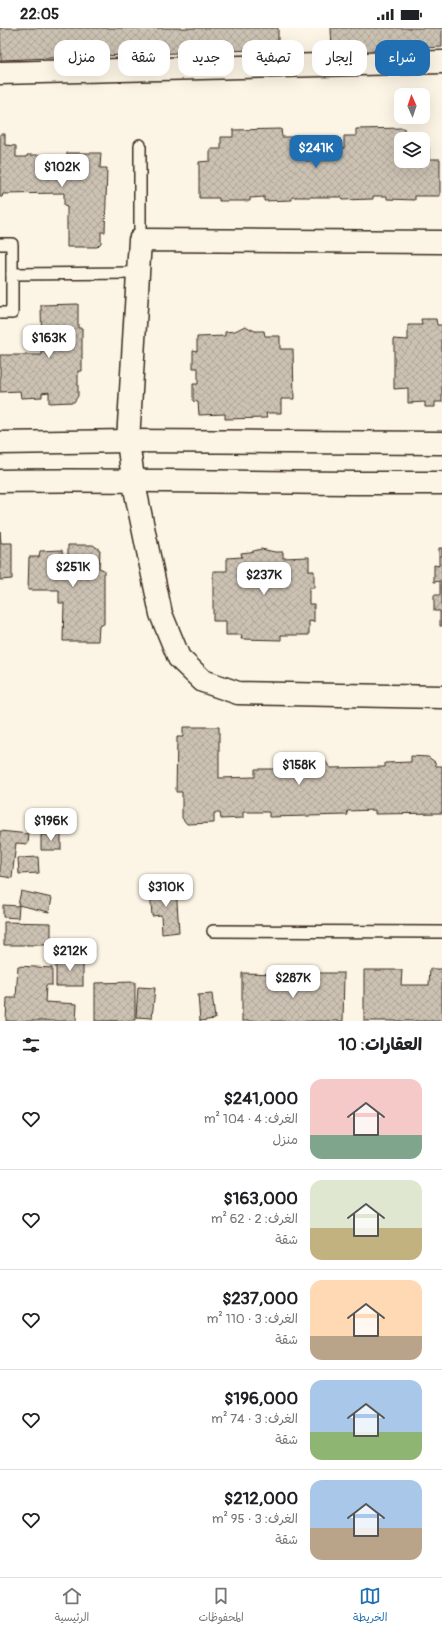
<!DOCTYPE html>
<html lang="ar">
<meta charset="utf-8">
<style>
:root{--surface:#fff;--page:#f6f6f6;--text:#202124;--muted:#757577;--line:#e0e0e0;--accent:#1f6fb2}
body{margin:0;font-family:Pangolin,"Playpen Sans Arabic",sans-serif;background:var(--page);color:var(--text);direction:rtl;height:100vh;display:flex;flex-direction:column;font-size:15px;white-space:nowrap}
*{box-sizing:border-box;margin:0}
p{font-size:13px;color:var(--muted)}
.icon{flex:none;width:22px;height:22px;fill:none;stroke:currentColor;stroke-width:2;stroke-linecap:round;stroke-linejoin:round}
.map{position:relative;height:993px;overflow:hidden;direction:ltr}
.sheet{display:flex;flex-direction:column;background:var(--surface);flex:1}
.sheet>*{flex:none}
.guide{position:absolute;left:12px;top:12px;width:418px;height:36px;direction:rtl;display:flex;gap:8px}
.needle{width:26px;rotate:357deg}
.controls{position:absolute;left:394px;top:60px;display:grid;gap:8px}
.controls a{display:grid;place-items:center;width:36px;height:36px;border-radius:8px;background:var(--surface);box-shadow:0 4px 16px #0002;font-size:20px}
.price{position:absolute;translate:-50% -34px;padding:0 9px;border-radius:8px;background:#fff;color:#222;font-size:13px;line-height:26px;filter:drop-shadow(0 1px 2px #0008)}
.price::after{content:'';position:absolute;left:50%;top:24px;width:12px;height:9px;margin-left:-6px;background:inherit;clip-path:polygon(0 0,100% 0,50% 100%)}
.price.active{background:var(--accent);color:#fff}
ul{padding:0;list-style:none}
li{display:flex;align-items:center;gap:12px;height:100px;padding:0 20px}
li+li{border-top:1px solid var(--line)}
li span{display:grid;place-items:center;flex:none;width:112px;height:80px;border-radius:12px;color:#555}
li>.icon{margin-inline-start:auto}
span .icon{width:48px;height:48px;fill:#fffc;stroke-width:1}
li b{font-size:17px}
h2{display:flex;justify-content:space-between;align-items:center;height:48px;padding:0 20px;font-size:17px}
.pill{padding:0 14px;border-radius:12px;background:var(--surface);box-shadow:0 4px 16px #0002;font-size:14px;line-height:36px}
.pill.active{background:var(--accent);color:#fff}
.status{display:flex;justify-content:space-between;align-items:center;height:28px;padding:0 20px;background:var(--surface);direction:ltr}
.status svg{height:11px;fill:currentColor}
.menu{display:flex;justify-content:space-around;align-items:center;height:56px;border-top:1px solid var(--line);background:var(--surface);font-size:11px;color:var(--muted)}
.menu a{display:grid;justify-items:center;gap:2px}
.menu .active{color:var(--accent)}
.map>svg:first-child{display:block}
.building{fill:url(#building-cross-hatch);stroke:#3b2a1e}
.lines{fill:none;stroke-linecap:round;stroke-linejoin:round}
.service-casing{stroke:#3b2a1e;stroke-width:14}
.minor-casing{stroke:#3b2a1e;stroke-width:25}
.service{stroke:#fcf5e5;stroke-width:11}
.minor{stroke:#fcf5e5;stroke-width:22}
</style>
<div class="status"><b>22:05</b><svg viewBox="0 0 49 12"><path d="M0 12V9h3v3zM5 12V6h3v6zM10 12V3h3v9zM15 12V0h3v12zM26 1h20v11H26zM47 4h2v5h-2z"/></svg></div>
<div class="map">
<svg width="442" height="993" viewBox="0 0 442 993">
<defs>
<pattern id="building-cross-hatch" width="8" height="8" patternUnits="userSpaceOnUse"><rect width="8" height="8" fill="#ccc2b3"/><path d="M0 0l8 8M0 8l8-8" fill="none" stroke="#b0a79a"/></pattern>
</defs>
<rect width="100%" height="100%" fill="#fcf5e5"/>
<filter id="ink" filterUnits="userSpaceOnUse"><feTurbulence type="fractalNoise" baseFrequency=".025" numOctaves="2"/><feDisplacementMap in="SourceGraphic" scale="8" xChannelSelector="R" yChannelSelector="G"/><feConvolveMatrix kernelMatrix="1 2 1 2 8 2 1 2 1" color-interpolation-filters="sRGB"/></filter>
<g filter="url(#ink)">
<g class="building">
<path d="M0,0H278V21L1,32Z"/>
<path d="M331,0H442V19L332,25Z"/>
<path d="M404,100L405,108H417V111H401V133H423V119H429V131H440V168H415V172L387,171V168H373V171L342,172V169H292V172L264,173V169L250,170V173H219V170H199V134L210,133V121H221V109H233V102L281,101L282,109H294L295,120L306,121V133L333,132V121L344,120V108H356V101Z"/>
<path d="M0,106H5V117L16,118V129H27V127H55V132H66L67,125H101L100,140H107L105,204H101V215L97,219H67V179L64,178V165L3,166L2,169H0Z"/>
<path d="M78,276V300H82V343H78V368L74,374L49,375V364L42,365V369L21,370L20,363L0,364V327H42L41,277Z"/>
<path d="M421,291H436L437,297H442V374H435V379H425V374L408,375V360L394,361V311L408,312V297H422Z"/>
<path d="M245,298L255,303H264L265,308H280V321H293L294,371H281V385H266L267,390L225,391V386L199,387L198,374L193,373V356H198V340H193V322L197,323V309L225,308V304L235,303Z"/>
<path d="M0,503L1,515H12V551L0,552Z"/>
<path d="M68,517H93L100,522L99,540L104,542V596L99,598L98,613H63L64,575H59V562H28L29,529H39L40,523L62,522L63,529H68Z"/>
<path d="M439,520H442V598H440V583H434V567H440V553L434,554V537L439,538Z"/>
<path d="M261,521L275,524H283V530L309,529V543H314V560H309V576H314V594L309,593V607H281V612L241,611L242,607H226V593H213V543H227V530L242,529L241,525L250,524Z"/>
<path d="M183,699H219V750L255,749V741H280L279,737H305V731H324L330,740L385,739V735L411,734V728L428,729L435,734L436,738H442V785L375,786V782L347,783L348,787L269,789V784H243V790L221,791L220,785H214V795L187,796L182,790V764H176L177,709H183Z"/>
<path d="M0,803L29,806L28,816L16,815L12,850L0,848Z"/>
<path d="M61,806V822H41V807Z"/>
<path d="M38,829L39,845L19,846L18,830Z"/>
<path d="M176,859L179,904L162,906L161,887L152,888L150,861Z"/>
<path d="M21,863L52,870L49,884L18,877Z"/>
<path d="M3,877L19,878L18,890L3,889Z"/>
<path d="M4,894L51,895V917H4Z"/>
<rect x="56" y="930" width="27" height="28"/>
<path d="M18,938L52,940V957H46L45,974L77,976L76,993H6L7,970H16Z"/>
<path d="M430,941H442V993H364V942H402L401,957H429Z"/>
<path d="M242,945L280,946V961H307L308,945H344L343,993H242Z"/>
<path d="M135,954V992L95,993V955Z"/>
<path d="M138,959L155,960L152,990L136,989Z"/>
<path d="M212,966L215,991L200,993L198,967Z"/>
</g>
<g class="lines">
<g class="service-casing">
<g id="service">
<path d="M140,212V117"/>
<path d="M0,216H12V285H0"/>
<path d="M12,246L137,245"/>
<path d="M213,903L442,904"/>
</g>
</g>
<g class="minor-casing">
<g id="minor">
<path d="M0,45L442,34"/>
<path d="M442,214L140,212L128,413L133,451L161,586L179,630L203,653L238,665L442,669"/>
<path d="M0,415L128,413L442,415"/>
<path d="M0,453C147,451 295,456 442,455"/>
</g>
</g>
<use href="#service" class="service"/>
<use href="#minor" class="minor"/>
</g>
</g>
</svg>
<div class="controls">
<a><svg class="needle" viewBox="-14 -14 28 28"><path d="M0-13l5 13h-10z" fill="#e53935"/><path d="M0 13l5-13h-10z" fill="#757577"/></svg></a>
<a><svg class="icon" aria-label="layers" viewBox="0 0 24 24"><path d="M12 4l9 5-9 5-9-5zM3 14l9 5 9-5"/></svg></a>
</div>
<b class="price active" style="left:316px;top:141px">$241K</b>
<b class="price" style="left:62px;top:160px">$102K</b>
<b class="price" style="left:49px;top:331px">$163K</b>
<b class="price" style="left:73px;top:560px">$251K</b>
<b class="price" style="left:264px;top:568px">$237K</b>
<b class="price" style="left:299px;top:758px">$158K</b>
<b class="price" style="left:51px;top:814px">$196K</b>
<b class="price" style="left:166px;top:880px">$310K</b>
<b class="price" style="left:70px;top:944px">$212K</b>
<b class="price" style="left:293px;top:971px">$287K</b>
<div class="guide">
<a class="pill active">شراء</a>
<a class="pill">إيجار</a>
<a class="pill">تصفية</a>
<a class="pill">جديد</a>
<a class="pill">شقة</a>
<a class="pill">منزل</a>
</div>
</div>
<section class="sheet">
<h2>العقارات: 10<svg class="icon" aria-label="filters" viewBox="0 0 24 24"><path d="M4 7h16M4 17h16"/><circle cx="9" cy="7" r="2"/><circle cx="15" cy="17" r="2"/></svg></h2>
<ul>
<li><span style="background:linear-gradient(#f6c9c9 70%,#7fa58c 0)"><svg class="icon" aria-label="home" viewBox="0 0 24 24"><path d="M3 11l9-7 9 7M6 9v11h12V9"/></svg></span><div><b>$241,000</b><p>الغرف: 4 · 104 m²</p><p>منزل</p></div><svg class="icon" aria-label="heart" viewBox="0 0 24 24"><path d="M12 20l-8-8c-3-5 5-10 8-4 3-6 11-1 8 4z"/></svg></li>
<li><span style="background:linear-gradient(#dfe7d0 60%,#c2b280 0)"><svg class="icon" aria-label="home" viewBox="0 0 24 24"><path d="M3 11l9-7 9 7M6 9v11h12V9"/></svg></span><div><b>$163,000</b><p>الغرف: 2 · 62 m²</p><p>شقة</p></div><svg class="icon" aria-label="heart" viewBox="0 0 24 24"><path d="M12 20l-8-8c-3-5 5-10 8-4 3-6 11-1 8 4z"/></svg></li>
<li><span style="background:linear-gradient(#ffd9b3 70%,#b9a48a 0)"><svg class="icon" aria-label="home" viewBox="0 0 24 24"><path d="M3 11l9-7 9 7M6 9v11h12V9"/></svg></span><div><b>$237,000</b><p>الغرف: 3 · 110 m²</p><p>شقة</p></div><svg class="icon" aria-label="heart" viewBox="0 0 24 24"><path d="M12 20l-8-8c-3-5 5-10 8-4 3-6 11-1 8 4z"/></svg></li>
<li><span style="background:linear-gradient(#a9c7e8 65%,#8fb573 0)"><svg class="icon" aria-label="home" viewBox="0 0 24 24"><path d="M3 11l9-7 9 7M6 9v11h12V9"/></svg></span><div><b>$196,000</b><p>الغرف: 3 · 74 m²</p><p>شقة</p></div><svg class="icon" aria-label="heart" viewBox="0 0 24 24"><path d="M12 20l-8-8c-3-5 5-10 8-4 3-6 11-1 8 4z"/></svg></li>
<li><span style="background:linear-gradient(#a9c7e8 60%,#b9a48a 0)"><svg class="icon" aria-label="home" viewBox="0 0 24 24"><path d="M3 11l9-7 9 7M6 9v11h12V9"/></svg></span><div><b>$212,000</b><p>الغرف: 3 · 95 m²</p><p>شقة</p></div><svg class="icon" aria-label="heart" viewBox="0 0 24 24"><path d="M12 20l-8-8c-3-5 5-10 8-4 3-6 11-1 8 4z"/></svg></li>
</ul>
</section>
<nav class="menu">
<a class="active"><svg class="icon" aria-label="map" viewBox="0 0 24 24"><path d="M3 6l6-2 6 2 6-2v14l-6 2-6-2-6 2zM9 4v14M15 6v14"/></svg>الخريطة</a>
<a><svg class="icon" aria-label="saved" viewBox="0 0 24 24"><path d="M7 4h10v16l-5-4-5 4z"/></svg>المحفوظات</a>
<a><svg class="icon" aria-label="home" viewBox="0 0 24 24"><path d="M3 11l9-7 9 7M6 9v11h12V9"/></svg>الرئيسية</a>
</nav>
